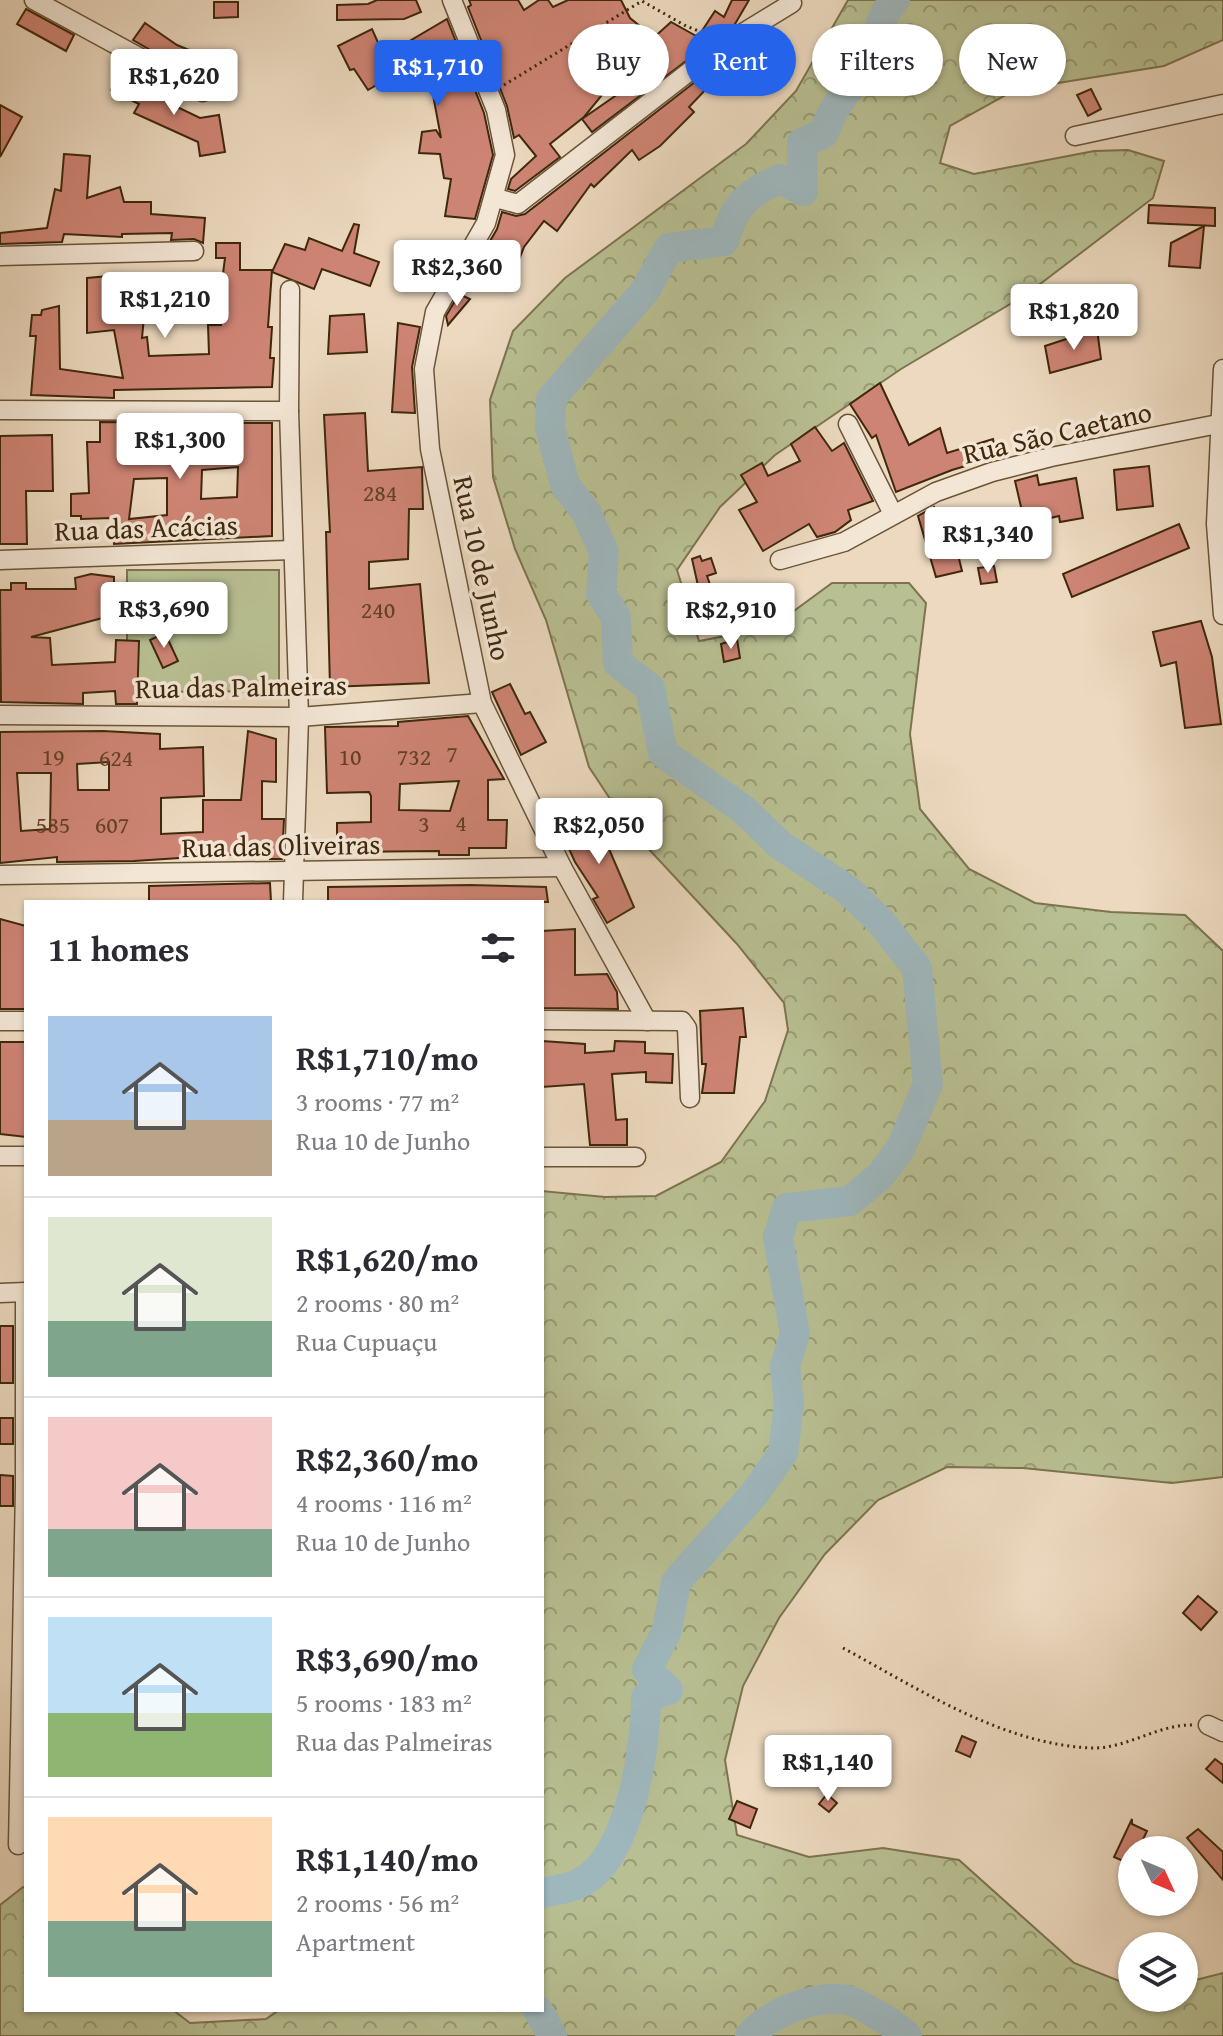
<!DOCTYPE html>
<meta charset="utf-8">
<style>
:root{--surface:#fff;--page:#f7f7f7;--text:#2b2b33;--muted:#7c7c81;--line:#e1e1e2;--accent:#2563eb}
body{margin:0;font-family:"Gentium Book Plus",serif;background:var(--page);color:var(--text);height:100vh;display:flex;flex-direction:column;font-size:30px;white-space:nowrap}
*{box-sizing:border-box;margin:0}
p{font-size:26px;color:var(--muted)}
.icon{flex:none;width:44px;height:44px;fill:none;stroke:currentColor;stroke-width:2;stroke-linecap:round;stroke-linejoin:round}
.map{position:relative;flex:1;overflow:hidden}
.panel{position:absolute;left:24px;top:900px;width:520px;height:1112px;display:flex;flex-direction:column;background:var(--surface);border-radius:0px;box-shadow:0 2px 6px #0004}
.panel>*{flex:none}
.hud{position:absolute;left:568px;top:24px;width:534px;height:72px;display:flex;gap:16px}
.needle{width:52px;rotate:134deg}
.controls{position:absolute;left:1118px;top:1836px;display:grid;gap:16px}
.controls a{display:grid;place-items:center;width:80px;height:80px;border-radius:50%;background:var(--surface);box-shadow:0 2px 6px #0004;font-size:40px}
.price{position:absolute;translate:-50% -68px;padding:0 18px;border-radius:8px;background:#fff;color:#222;font-size:26px;line-height:52px;filter:drop-shadow(0 2px 4px #0008)}
.price::after{content:'';position:absolute;left:50%;top:48px;width:24px;height:18px;margin-left:-12px;background:inherit;clip-path:polygon(0 0,100% 0,50% 100%)}
.price.current{background:var(--accent);color:#fff}
ul{padding:0;list-style:none}
li{display:flex;align-items:center;gap:24px;height:200px;padding:0 24px}
li+li{border-top:2px solid var(--line)}
li span{display:grid;place-items:center;flex:none;width:224px;height:160px;border-radius:0px;color:#555}
li>.icon{margin-inline-start:auto}
span .icon{width:96px;height:96px;fill:#fffc;stroke-width:1}
li b{font-size:34px}
h2{display:flex;justify-content:space-between;align-items:center;height:96px;padding:0 24px;font-size:34px}
.pill{padding:0 28px;border-radius:36px;background:var(--surface);box-shadow:0 2px 6px #0004;font-size:28px;line-height:72px}
.pill.current{background:var(--accent);color:#fff}
.map>svg:first-child{display:block}
.forest{fill:url(#forest-crowns);stroke:#7c744e;stroke-width:2}
.green{fill:#b8bf92;stroke:#7c744e;stroke-width:2}
.lines{fill:none;stroke-linecap:round;stroke-linejoin:round}
.river{stroke:#9eb7bd;stroke-width:30}
.building{fill:#ce8474;stroke:#3f280b;stroke-width:2;fill-rule:evenodd}
.minor-casing{stroke:#6a5438;stroke-width:21}
.path{stroke:#3f280b;stroke-width:3;stroke-dasharray:2 4;stroke-linecap:butt}
.minor{stroke:#f3e6d5;stroke-width:18}
.labels{text-anchor:middle;dominant-baseline:central;stroke-width:7;stroke-linejoin:round;paint-order:stroke}
.number-label{font-size:24px;fill:#633f25}
.street-label{font-size:28px;fill:#3f280b;stroke:#f3e6d5}
</style>
<div class="map">
<svg width="1223" height="2036" viewBox="0 0 1223 2036">
<defs>
<pattern id="forest-crowns" width="20" height="18" patternUnits="userSpaceOnUse" patternTransform="scale(2)"><rect width="20" height="18" fill="#b8bf92"/><path d="M2 6a3 3 0 1 1 6 0M12 15a3 3 0 1 1 6 0" fill="none" stroke="#979b75"/></pattern>
</defs>
<rect width="100%" height="100%" fill="#ecd9bf"/>
<filter id="stains"><feTurbulence type="fractalNoise" baseFrequency=".0025" numOctaves="4"/><feColorMatrix values="0 0 0 0 .2 0 0 0 0 .09 0 0 0 0 .02 0 0 0 .5 -.17"/></filter>
<radialGradient id="worn" r=".72"><stop offset=".6" stop-color="#630" stop-opacity="0"/><stop offset="1" stop-color="#630" stop-opacity=".3"/></radialGradient>
<path class="forest" d="M848,0H1223V40L1164,66L1015,90L950,126L940,163L974,174L1094,151L1128,150L1164,161L1153,198L1027,294L901,369L775,455L720,507L677,570L699,641L772,627L832,583H909L926,603L910,734L920,809L969,869L1035,903L1111,912L1185,915L1223,951V1477L1172,1483L1023,1468L947,1467L878,1500L825,1554L779,1618L743,1686L725,1760L737,1835L809,1857L883,1848L959,1860L1074,1963L1132,1986V1998H1184V1983L1223,1973V2036H0V1905L23,1887L26,1888V2010H173L190,2023L266,2019L279,2010H542V1191L605,1197L656,1196L721,1162L765,1101L788,1030L784,1003L737,944L630,829L589,767L546,620L515,549L493,477L490,400L513,331L565,278L746,144L796,91Z"/>
<path class="green" d="M127,570H279V691L127,692Z"/>
<g class="lines">
<g class="river">
<path d="M542,1893C554,1890 568,1889 578,1884C630,1861 646,1747 646,1697L668,1690L647,1670L667,1630L676,1582L755,1493L783,1453L789,1405L785,1366L795,1334L778,1238L787,1208L850,1201L881,1175L901,1148L928,1084L917,968L880,921L848,890L780,845L744,810L663,753L650,688L618,663L616,617L601,594L604,552L586,512L565,485L550,427L551,399L645,291L669,248L724,241C734,207 746,193 780,179L803,191L802,143L824,133C834,103 854,83 871,57C884,39 872,25 895,0"/>
<path d="M538,2010L552,2036"/>
<path d="M750,2036C771,2012 814,1995 847,2000C859,2002 898,2027 907,2036"/>
</g>
</g>
<g class="building">
<path d="M377,0H416L421,12L404,19L337,20V5L368,4Z"/>
<path d="M469,0H518L524,10L539,0H548L553,7L568,0H621L630,18L651,35L584,117L550,144L560,157L515,191L508,189L511,179L536,156L519,135L514,138L507,106L468,7L471,5Z"/>
<path d="M732,0H749L735,24L592,132L582,119L667,60L650,41L671,22L698,37L715,11L724,17Z"/>
<path d="M214,2H238V17L214,18Z"/>
<path d="M26,9L74,35L66,51L17,24Z"/>
<path d="M447,19L484,113L493,155L475,219L445,216L451,179L444,178L440,154L419,153L422,132L436,130L441,138L431,84V53L368,90L354,69L350,70L338,46L372,29L384,56Z"/>
<path d="M145,23L177,45L223,64L213,86L133,40Z"/>
<path d="M731,54L753,75L742,88L732,79L717,94L709,86L689,107L694,112L660,146L639,160L632,150L594,187L591,184L557,231L544,221L524,247L508,288L472,272L497,229L502,212L516,216L525,214Z"/>
<path d="M118,76L164,96L177,104L175,106L200,118L219,115L225,152L200,156L198,142L134,113L139,104L111,90Z"/>
<path d="M1091,89L1101,109L1088,116L1077,95Z"/>
<path d="M0,105L22,117L0,157Z"/>
<path d="M64,154L90,156L87,198L120,187L124,202H151V214L205,218L203,243L194,239L171,240L172,233L122,234V237L64,234L62,242L0,244V233L47,228L55,189L61,191Z"/>
<path d="M1149,205L1215,208V226L1148,223Z"/>
<path d="M354,224L359,225L354,253L379,262L370,286L322,269L314,289L272,272L285,244L305,250L309,238L342,251Z"/>
<path d="M1204,226L1200,268L1169,266L1171,243Z"/>
<path d="M216,243H240V270H272L268,327H272L270,358H274L272,387L114,390V398L31,395L36,336H30L32,315H41L42,310L59,306L60,369L123,378L114,330L87,333V278L120,275L119,289L147,286L142,338L147,337L149,356L209,354L208,325H221L223,297H220L225,258H216Z"/>
<path d="M459,294L470,299L448,325L446,316Z"/>
<path d="M364,314L367,352L328,354L330,316Z"/>
<path d="M398,323L420,327L412,367L415,413L392,412Z"/>
<path d="M1097,329L1101,359L1050,373L1045,346Z"/>
<path d="M880,383L909,445L940,428L947,453L993,439L996,457L952,470L896,492L876,435L872,438L850,404Z"/>
<path d="M365,413L368,471L422,467L423,509H409L408,559L369,562V589L420,584L429,683L330,687L326,532H330L324,415Z"/>
<path d="M100,422L272,423V536L114,544L112,518L81,519V516H71V494L89,493L87,442H100ZM238,467L237,497L201,499L202,470ZM167,478V515L129,519L134,479Z"/>
<path d="M815,427L832,451L844,443L873,501L848,510L851,520L835,532L817,537L809,524L763,551L739,510L757,502L741,475L762,463L768,476L800,461L791,444Z"/>
<path d="M52,435L53,491H26L27,544H0V436Z"/>
<path d="M1149,466L1153,506L1117,510L1114,470Z"/>
<path d="M1037,475L1039,485L1076,478L1083,518L1060,522L1059,516L1025,524L1015,481Z"/>
<path d="M934,507L941,537L953,534L962,571L936,577L918,516Z"/>
<path d="M1179,524L1189,548L1072,597L1063,574Z"/>
<path d="M700,556L702,561L711,558L716,573L707,576L720,613L700,622L693,602L701,599L692,559Z"/>
<path d="M994,566L997,582L981,584L978,568Z"/>
<path d="M91,574L114,577V615L31,637L50,638L52,665L115,662L116,640L139,641L137,704H116L115,691L83,693V704L1,702L0,590H11V583H26V589H76L75,578Z"/>
<path d="M1201,621L1212,657L1221,724L1185,728L1176,662L1161,666L1153,632Z"/>
<path d="M165,633L178,661L163,668L150,640Z"/>
<path d="M737,639L740,658L724,662L721,644Z"/>
<path d="M510,684L525,714L530,712L546,742L521,755L492,692Z"/>
<path d="M468,716L504,779L488,780V820H507L506,848H469V855H439V851L337,852V823L371,822V796L369,792L327,793L325,727L398,726V722ZM459,781L450,811L399,810L400,784Z"/>
<path d="M103,731L160,734V749L203,747L204,796L161,798V834L203,832V800H241L248,731L276,739V782L262,781V819H284L282,859H270V852L134,861L57,862V857L0,863V732ZM109,762V790H78L77,764ZM17,773H51L50,829L21,831Z"/>
<path d="M602,816L618,846L609,849L634,907L607,923L593,899L598,897L575,862L561,831Z"/>
<path d="M270,883L271,902H149V886Z"/>
<path d="M470,885L546,887L548,902H328V887Z"/>
<path d="M0,919L26,926V1009H0Z"/>
<path d="M575,929V975L607,974L617,992L618,1009L542,1008V931Z"/>
<path d="M743,1008L746,1037H740L734,1093H702L706,1064H702L700,1011Z"/>
<path d="M542,1041L585,1044V1053L614,1051L615,1041L645,1042V1053L673,1054L672,1083L646,1082V1072L612,1074L616,1120L627,1119V1145H590L584,1084L542,1087Z"/>
<path d="M0,1042H26V1137L0,1134Z"/>
<rect x="0" y="1326" width="13" height="57"/>
<rect x="0" y="1418" width="13" height="26"/>
<path d="M0,1475L13,1476V1506H0Z"/>
<path d="M1198,1596L1217,1612L1201,1630L1183,1613Z"/>
<path d="M962,1736L976,1742L970,1757L956,1751Z"/>
<path d="M1215,1759L1223,1765V1783L1206,1769Z"/>
<path d="M827,1794L837,1803L829,1812L819,1804Z"/>
<path d="M737,1801L757,1809L750,1828L729,1819Z"/>
<path d="M1132,1819V1824L1147,1831L1138,1850H1132V1865L1114,1857Z"/>
<path d="M1198,1829L1223,1852V1880L1187,1838Z"/>
</g>
<g class="lines">
<g class="minor-casing">
<g id="minor">
<path d="M34,0L203,92"/>
<path d="M452,0L496,110L505,155L486,223L435,312L424,369L430,449L482,703L562,867L647,1021"/>
<path d="M1075,136L1223,104"/>
<path d="M496,198L518,204L725,44L792,3"/>
<path d="M0,256L194,251"/>
<path d="M290,290L289,411L299,717L293,902"/>
<path d="M1223,369L1216,524L1223,615"/>
<path d="M0,410L289,411"/>
<path d="M848,424L893,514"/>
<path d="M0,560L293,550"/>
<path d="M780,560L844,542L936,492L992,472L1051,457L1218,424"/>
<path d="M0,715L299,717L482,703"/>
<path d="M0,875L562,867"/>
<path d="M542,1020L682,1021L687,1028L690,1098"/>
<path d="M0,1021H26"/>
<path d="M0,1156H26"/>
<path d="M542,1157H636"/>
<path d="M0,1293L26,1292"/>
<path d="M1208,1725L1223,1732"/>
<path d="M18,1845L25,1487V1292"/>
</g>
</g>
<g class="path">
<path d="M504,85L642,1L686,26L708,35"/>
<path d="M843,1648C919,1689 1002,1744 1091,1748C1127,1749 1158,1724 1193,1725"/>
</g>
<use href="#minor" class="minor"/>
</g>
<g class="labels">
<g class="number-label">
<text x="380" y="492">284</text>
<text x="378" y="609">240</text>
<text x="452" y="753">7</text>
<text x="53" y="756">19</text>
<text x="350" y="756">10</text>
<text x="414" y="756">732</text>
<text x="116" y="757">624</text>
<text x="461" y="822">4</text>
<text x="424" y="823">3</text>
<text x="53" y="824">585</text>
<text x="112" y="824">607</text>
</g>
<g class="street-label">
<text transform="translate(1057 432) rotate(-13)">Rua São Caetano</text>
<text transform="translate(146 527) rotate(-2)">Rua das Acácias</text>
<text transform="translate(483 568) rotate(78)">Rua 10 de Junho</text>
<text transform="translate(241 686) rotate(-1)">Rua das Palmeiras</text>
<text transform="translate(281 845) rotate(-1)">Rua das Oliveiras</text>
</g>
</g>
<rect width="100%" height="100%" filter="url(#stains)"/>
<rect width="100%" height="100%" fill="url(#worn)"/>
</svg>
<div class="controls">
<a><svg class="needle" viewBox="-14 -14 28 28"><path d="M0-13l5 13h-10z" fill="#e53935"/><path d="M0 13l5-13h-10z" fill="#7c7c81"/></svg></a>
<a><svg class="icon" aria-label="layers" viewBox="0 0 24 24"><path d="M12 4l9 5-9 5-9-5zM3 14l9 5 9-5"/></svg></a>
</div>
<b class="price current" style="left:438px;top:108px">R$1,710</b>
<b class="price" style="left:174px;top:117px">R$1,620</b>
<b class="price" style="left:457px;top:308px">R$2,360</b>
<b class="price" style="left:165px;top:340px">R$1,210</b>
<b class="price" style="left:1074px;top:352px">R$1,820</b>
<b class="price" style="left:180px;top:481px">R$1,300</b>
<b class="price" style="left:988px;top:575px">R$1,340</b>
<b class="price" style="left:164px;top:650px">R$3,690</b>
<b class="price" style="left:731px;top:651px">R$2,910</b>
<b class="price" style="left:599px;top:866px">R$2,050</b>
<b class="price" style="left:828px;top:1803px">R$1,140</b>
<div class="hud">
<a class="pill">Buy</a>
<a class="pill current">Rent</a>
<a class="pill">Filters</a>
<a class="pill">New</a>
</div>
<section class="panel">
<h2>11 homes<svg class="icon" aria-label="filters" viewBox="0 0 24 24"><path d="M4 7h16M4 17h16"/><circle cx="9" cy="7" r="2"/><circle cx="15" cy="17" r="2"/></svg></h2>
<ul>
<li><span style="background:linear-gradient(#a9c7e8 65%,#b9a48a 0)"><svg class="icon" aria-label="home" viewBox="0 0 24 24"><path d="M3 11l9-7 9 7M6 9v11h12V9"/></svg></span><div><b>R$1,710/mo</b><p>3 rooms · 77 m²</p><p>Rua 10 de Junho</p></div></li>
<li><span style="background:linear-gradient(#dfe7d0 65%,#7fa58c 0)"><svg class="icon" aria-label="home" viewBox="0 0 24 24"><path d="M3 11l9-7 9 7M6 9v11h12V9"/></svg></span><div><b>R$1,620/mo</b><p>2 rooms · 80 m²</p><p>Rua Cupuaçu</p></div></li>
<li><span style="background:linear-gradient(#f6c9c9 70%,#7fa58c 0)"><svg class="icon" aria-label="home" viewBox="0 0 24 24"><path d="M3 11l9-7 9 7M6 9v11h12V9"/></svg></span><div><b>R$2,360/mo</b><p>4 rooms · 116 m²</p><p>Rua 10 de Junho</p></div></li>
<li><span style="background:linear-gradient(#bfe0f5 60%,#8fb573 0)"><svg class="icon" aria-label="home" viewBox="0 0 24 24"><path d="M3 11l9-7 9 7M6 9v11h12V9"/></svg></span><div><b>R$3,690/mo</b><p>5 rooms · 183 m²</p><p>Rua das Palmeiras</p></div></li>
<li><span style="background:linear-gradient(#ffd9b3 65%,#7fa58c 0)"><svg class="icon" aria-label="home" viewBox="0 0 24 24"><path d="M3 11l9-7 9 7M6 9v11h12V9"/></svg></span><div><b>R$1,140/mo</b><p>2 rooms · 56 m²</p><p>Apartment</p></div></li>
</ul>
</section>
</div>
